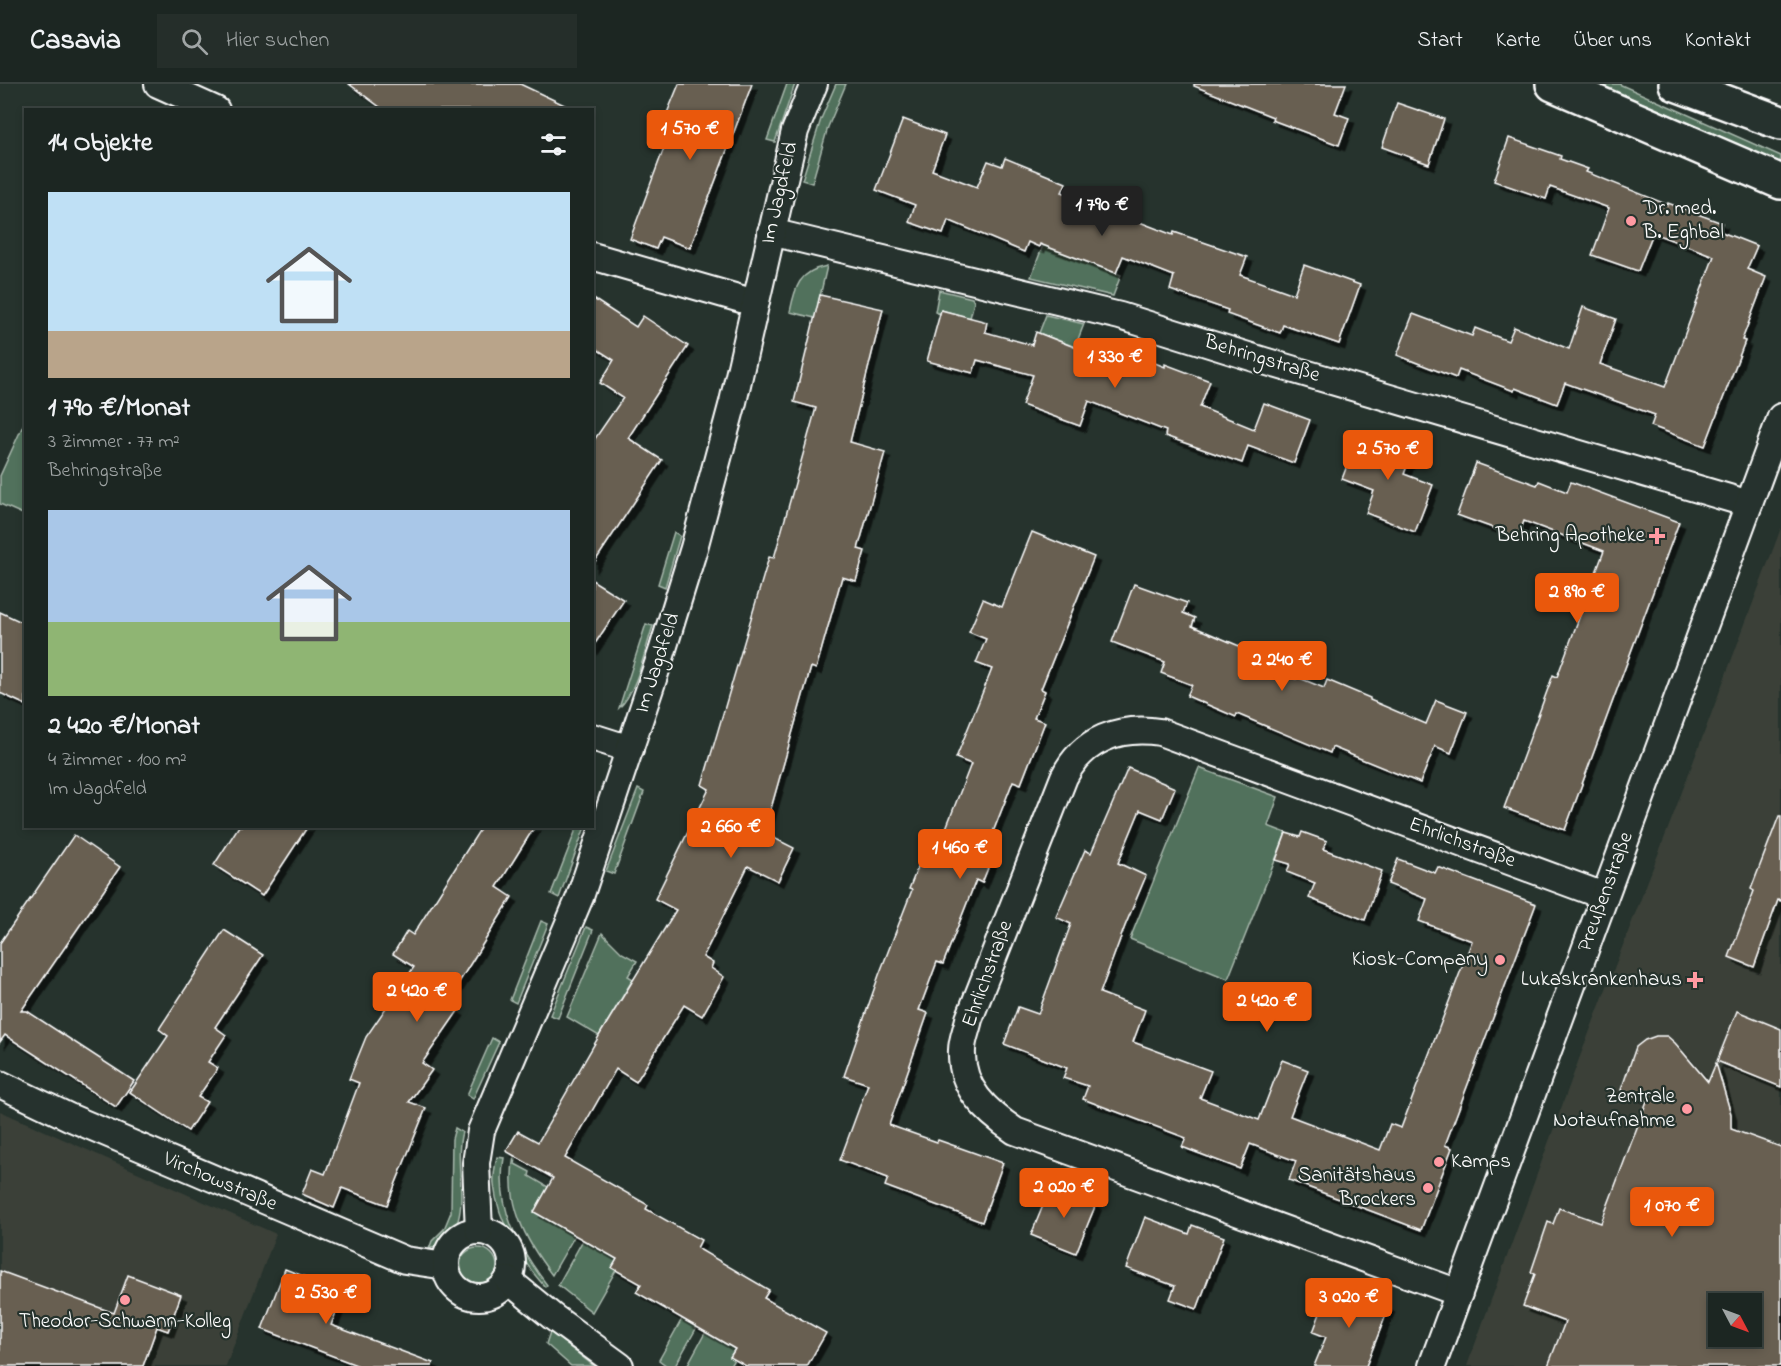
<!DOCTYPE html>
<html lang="de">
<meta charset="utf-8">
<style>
:root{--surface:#1c2622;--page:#252e2a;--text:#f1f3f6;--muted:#a0a5a5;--line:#3a4340;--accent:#ea580c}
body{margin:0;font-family:"Indie Flower",sans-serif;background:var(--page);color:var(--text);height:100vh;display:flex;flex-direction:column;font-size:22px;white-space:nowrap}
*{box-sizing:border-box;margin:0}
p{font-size:20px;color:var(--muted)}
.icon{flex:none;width:33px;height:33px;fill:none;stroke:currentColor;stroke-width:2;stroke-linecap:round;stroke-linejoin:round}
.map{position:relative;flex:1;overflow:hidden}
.details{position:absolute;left:24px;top:24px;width:570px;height:720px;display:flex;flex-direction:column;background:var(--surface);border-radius:0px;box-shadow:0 3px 9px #0003,0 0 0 2px var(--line)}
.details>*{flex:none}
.needle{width:39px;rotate:131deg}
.fabs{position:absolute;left:1708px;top:1209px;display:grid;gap:12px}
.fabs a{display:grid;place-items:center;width:54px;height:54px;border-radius:0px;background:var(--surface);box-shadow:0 3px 9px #0003,0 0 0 2px var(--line);font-size:30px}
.price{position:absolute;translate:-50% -51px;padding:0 14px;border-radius:6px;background:var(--accent);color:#fff;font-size:20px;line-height:39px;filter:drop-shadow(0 2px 3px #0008)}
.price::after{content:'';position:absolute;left:50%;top:36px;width:18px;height:14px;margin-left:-9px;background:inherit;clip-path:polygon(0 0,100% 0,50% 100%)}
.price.selected{background:#222;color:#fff}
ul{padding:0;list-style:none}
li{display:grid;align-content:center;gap:12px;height:318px;padding:0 24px}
li span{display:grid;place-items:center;height:186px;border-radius:0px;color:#555}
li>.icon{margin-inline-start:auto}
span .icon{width:108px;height:108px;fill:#fffc;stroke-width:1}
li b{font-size:26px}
h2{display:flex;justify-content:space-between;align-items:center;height:72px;padding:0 24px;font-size:26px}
header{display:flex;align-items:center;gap:36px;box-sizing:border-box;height:84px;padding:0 30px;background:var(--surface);border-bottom:2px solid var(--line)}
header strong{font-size:28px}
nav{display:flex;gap:33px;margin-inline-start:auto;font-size:21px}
.search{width:420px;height:54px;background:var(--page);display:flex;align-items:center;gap:15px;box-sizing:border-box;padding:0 21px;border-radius:0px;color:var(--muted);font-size:22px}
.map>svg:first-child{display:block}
.built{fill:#3a4038;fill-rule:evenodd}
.green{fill:#51715b;stroke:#a8b8ad;stroke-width:1.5}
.building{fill:#675e51;stroke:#fff;stroke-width:1.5;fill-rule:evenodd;filter:url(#shadow)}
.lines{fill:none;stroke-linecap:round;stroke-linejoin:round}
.minor-casing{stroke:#fff;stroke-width:30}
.primary-casing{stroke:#fff;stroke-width:38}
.minor{stroke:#26332d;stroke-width:26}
.primary{stroke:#26332d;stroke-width:33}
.poi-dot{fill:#ff9aa2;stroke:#26332d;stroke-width:2}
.labels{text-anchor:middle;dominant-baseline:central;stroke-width:4.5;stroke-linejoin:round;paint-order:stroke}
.street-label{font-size:21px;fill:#fff;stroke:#26332d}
.poi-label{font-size:21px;fill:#fff;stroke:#26332d;text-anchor:end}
</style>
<header>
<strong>Casavia</strong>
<div class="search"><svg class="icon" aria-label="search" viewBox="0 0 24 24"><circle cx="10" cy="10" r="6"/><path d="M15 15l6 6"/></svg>Hier suchen</div>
<nav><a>Start</a><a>Karte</a><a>Über uns</a><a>Kontakt</a></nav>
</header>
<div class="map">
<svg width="1781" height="1282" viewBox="0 0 1781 1282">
<defs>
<filter id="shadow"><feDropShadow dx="5.5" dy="5.5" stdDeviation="0" flood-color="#0009"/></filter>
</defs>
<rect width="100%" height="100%" fill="#26332d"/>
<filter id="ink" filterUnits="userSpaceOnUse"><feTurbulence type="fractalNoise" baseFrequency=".0167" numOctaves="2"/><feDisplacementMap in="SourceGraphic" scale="12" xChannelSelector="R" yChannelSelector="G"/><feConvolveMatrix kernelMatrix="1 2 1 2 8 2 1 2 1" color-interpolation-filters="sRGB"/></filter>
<g filter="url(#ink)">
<g class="built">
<path d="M1781,444V1282H1467L1579,975L1674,729ZM1719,1220H1752V1252H1719Z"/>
<path d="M0,1027L276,1150L226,1282H0Z"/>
</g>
<g class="green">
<path d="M787,0H795L775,58L767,56Z"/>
<path d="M836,0H846L828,43L812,99L802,96L821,35Z"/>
<path d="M1599,0H1619L1781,72V79Z"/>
<path d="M1045,156L1075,173L1121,191L1113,212L1031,193Z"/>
<path d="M827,182L815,234L790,228C795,203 799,187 827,182Z"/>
<path d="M939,206L972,214L974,218L970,234L941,226L940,230L935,228Z"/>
<path d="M1046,231L1084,240L1075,263L1039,249Z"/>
<path d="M25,337V431L0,420V392Z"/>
<path d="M674,448L680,452L665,503L658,500Z"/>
<path d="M646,540L653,542C645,565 637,608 619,624Z"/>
<path d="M1199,684L1278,713L1268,742L1286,749L1228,895L1130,855Z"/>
<path d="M638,705L644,708L614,790L606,787Z"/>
<path d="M577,743H585L559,814L551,810Z"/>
<path d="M541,837L548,840L516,919L510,916Z"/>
<path d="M586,843L593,846L558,934L550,931Z"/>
<path d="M602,849L622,869L637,877L628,892L633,895L599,952L567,933Z"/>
<path d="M492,954L499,958L473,1015L467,1011Z"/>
<path d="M455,1044L462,1048C451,1087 481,1148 429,1165L432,1157L444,1145L451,1128L452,1055Z"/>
<path d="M497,1073L504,1074C495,1122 518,1163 547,1201L545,1203C521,1176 498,1138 494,1101C493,1092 495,1082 497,1073Z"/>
<path d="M514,1073L516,1075L515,1080L530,1088L529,1092L548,1103L534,1128L575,1151L552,1191C525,1156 505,1119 514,1073Z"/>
<path d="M583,1156L617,1175L612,1184L616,1186L592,1228L558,1201Z"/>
<circle cx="478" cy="1183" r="19"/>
<path d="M682,1235L697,1243L675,1282H667L659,1276Z"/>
<path d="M550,1248L594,1282H571L546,1260Z"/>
<path d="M705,1249L735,1265L730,1273L734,1275L730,1282H687Z"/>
</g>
<g class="building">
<path d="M349,0H520L575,26H384Z"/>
<path d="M679,0H752L690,164L661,153L656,165L630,155L674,37L665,34Z"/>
<path d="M1194,0H1346L1335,29L1349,34L1339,61L1272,36L1273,33L1194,2Z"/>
<path d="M1397,19L1444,35L1429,80L1382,63Z"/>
<path d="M903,35L945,51L932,86L977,103L988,77L1002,82L1005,74L1066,99L1062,108L1173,151L1174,148L1247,173L1240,191L1294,210L1304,181L1360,201L1339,260L1283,241L1280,249L1227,230L1228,226L1170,206L1174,192L1123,172L1116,189L1040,160L1039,163L1028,158L1024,168L948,136L943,150L909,138L915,121L876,106Z"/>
<path d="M1509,54L1561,72L1560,75L1588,85L1586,88L1668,121V119L1722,139L1719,147L1757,162L1747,185L1766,193L1742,256L1745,257L1705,362L1651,342L1655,331L1565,299L1557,320L1515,304L1514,307L1459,286L1456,294L1397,271L1413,230L1472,252L1475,244L1508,257L1514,243L1569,265L1583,223L1616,235L1600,280L1665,303L1714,172L1653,149L1638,187L1592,171L1609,124L1550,103L1546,115L1494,97Z"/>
<path d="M820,211L883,225L850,358L885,368L858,465L865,467L856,497L842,493L816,585L811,583L764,749L794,764L778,797L748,782L703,873L713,879L711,884L724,893L702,932L684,921L636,998L616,985L565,1074L648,1121L646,1125L701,1156L697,1164L769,1206L764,1214L826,1249L807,1282H746L730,1273L735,1265L636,1208L641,1200L612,1184L617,1175L534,1128L553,1094L506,1067L518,1047L538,1058L602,947L676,826L655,815L709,705L702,701L769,473L774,474L816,324L794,318Z"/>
<path d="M592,214L636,243L643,232L688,262L628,354L662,376L592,482V359L623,314L600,299L614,276L592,262Z"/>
<path d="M941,226L987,238L985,248L1032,261L1036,248L1092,270L1095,262L1140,279L1142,274L1165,283V280L1210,297L1200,323L1254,345L1264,319L1310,336L1294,379L1248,362L1242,379L1165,352L1166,347L1089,317L1080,342L1022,321L1033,291L977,276L973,289L927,277Z"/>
<path d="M1360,347L1413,366L1404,390L1433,401L1415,448L1366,429L1374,407L1342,395Z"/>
<path d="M1476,379L1537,401L1539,397L1567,408L1571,398L1679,438L1565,746L1504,724L1553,591L1557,593L1604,467L1524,437L1518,453L1457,431Z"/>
<path d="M1032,448L1094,473L1041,605L1045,607L1034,634L1045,638L1021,700L1013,697L984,771L992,774L982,799L976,796L943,880L937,878L919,926L928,929L889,1041L937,1058L938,1056L1003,1079L982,1138L885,1102L888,1094L840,1076L868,1000L844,992L879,891L912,806L909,805L930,753L941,757L971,680L956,674L992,585L976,579L986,555L969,548L983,515L1002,523Z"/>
<path d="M592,496L624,516L592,564Z"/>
<path d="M1134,500L1187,519L1183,529L1195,534L1192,542L1244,564L1241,571L1296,595L1297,593L1324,604L1327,596L1370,614V616L1426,640L1436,616L1467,628L1451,669L1435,662L1420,699L1332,663L1330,669L1237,630L1236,633L1187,612L1192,601L1161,589L1165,578L1112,558Z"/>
<path d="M0,528L26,540V621L0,609Z"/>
<path d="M1128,684L1175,704L1162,735L1140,726L1118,779L1146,792L1125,842L1100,909L1145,926L1133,958L1211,987L1200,1014L1259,1036L1282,976L1308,986L1290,1032L1380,1066L1390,1040L1401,1044L1472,857L1419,837L1427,815L1388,800L1398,775L1435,789L1438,783L1536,820L1445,1061L1452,1064L1421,1146L1289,1096L1296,1077L1250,1060L1240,1085L1182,1063L1186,1054L1083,1015L1088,1002L1063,994L1067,984L1004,960L1018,923L1038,930L1071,840L1056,833L1085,766L1091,769Z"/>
<path d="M1779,732H1781V817L1778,816L1754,883L1729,873L1754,807L1751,805Z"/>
<path d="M239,742H308L262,812L214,781Z"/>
<path d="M482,742H535L497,803L512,813L446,919L458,927L422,979L432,986L409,1018L426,1024L387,1121L342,1104L334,1124L302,1110L312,1085L325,1090L359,999L349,995L366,953L414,883L393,870L407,847L413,851Z"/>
<path d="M1302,748L1327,757L1323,765L1382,787L1365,836L1309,814L1315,799L1287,788L1290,780L1276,776L1286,749L1300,753Z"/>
<path d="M74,751L120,783L21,927H27L134,997L116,1023L5,951L0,958V859Z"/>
<path d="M224,846L263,871L215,943L226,951L208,978L218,984L198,1013L207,1018L188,1047L130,1008L168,952L159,945Z"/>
<path d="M1737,927L1781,945V1003L1717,977Z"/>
<path d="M1656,952H1667L1675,959L1708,998L1716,979L1731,1030V1045L1781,1063V1282H1548L1565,1238L1523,1222L1535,1190L1531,1188L1548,1138L1553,1140L1559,1124L1601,1139L1647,1017L1621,1006L1636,963L1645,956ZM1719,1220H1752V1252H1719Z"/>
<path d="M1051,1102L1096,1120L1076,1169L1031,1151Z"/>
<path d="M1145,1133L1189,1150L1192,1141L1224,1153L1197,1225L1170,1215L1175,1202L1126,1184Z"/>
<path d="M285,1185L344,1208L331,1241L433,1279L432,1282H359L262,1245Z"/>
<path d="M0,1187L114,1229L128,1191L181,1211L168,1247L157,1243L143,1282H0Z"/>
<path d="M1335,1202L1389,1223L1366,1282H1314L1326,1253L1313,1248L1324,1219L1328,1220Z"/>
</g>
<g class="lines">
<g class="minor-casing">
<g id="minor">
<path d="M158,0L216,26"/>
<path d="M771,148L1120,232L1264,277L1749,420"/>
<path d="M592,172L755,219"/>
<path d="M592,653L630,665"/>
<path d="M0,1000L69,1033L405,1176L446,1182"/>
<circle cx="479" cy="1180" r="33"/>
<path d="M479,1147L476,1079L481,1047L580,813L662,568L694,464L733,318L795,47L814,0"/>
<path d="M508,1196L553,1233L620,1282"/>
<path d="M1459,1209L1015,1047C987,1028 960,1004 962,966C962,956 967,945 969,935L1064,693C1083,655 1119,642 1160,648L1604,812"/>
<path d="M1432,1282L1781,333"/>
</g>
</g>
<g class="primary-casing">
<g id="primary">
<path d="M1553,0L1781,98"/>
<path d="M1676,0L1781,39"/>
</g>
</g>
<use href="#minor" class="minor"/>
<use href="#primary" class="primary"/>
</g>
</g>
<g class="poi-dot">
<circle cx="1631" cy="137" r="6"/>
<path d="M1654 443h6v6h6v6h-6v6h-6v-6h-6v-6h6z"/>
<circle cx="1500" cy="876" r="6"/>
<path d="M1692 887h6v6h6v6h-6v6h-6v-6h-6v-6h6z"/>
<circle cx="1687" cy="1025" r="6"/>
<circle cx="1439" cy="1078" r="6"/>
<circle cx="1428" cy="1104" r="6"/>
<circle cx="125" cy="1216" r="6"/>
</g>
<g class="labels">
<g class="street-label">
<text transform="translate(780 109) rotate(-77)">Im Jagdfeld</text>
<text transform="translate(1262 275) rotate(17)">Behringstraße</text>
<text transform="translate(658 579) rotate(-72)">Im Jagdfeld</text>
<text transform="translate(1462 759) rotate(20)">Ehrlichstraße</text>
<text transform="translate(1606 808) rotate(-70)">Preußenstraße</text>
<text transform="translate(988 890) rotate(-70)">Ehrlichstraße</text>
<text transform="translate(220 1098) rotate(23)">Virchowstraße</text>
</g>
<g class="poi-label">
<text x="1643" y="125" text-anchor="start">Dr. med.<tspan x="1643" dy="24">B. Eghbal</tspan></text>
<text x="1645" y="452">Behring Apotheke</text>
<text x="1488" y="876">Kiosk-Company</text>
<text x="1682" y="896">Lukaskrankenhaus</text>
<text x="1675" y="1013">Zentrale<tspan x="1675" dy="24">Notaufnahme</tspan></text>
<text x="1451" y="1078" text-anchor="start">Kamps</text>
<text x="1416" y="1092">Sanitätshaus<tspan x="1416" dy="24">Brockers</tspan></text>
<text x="125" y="1238" text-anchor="middle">Theodor-Schwann-Kolleg</text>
</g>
</g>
</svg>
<div class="fabs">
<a><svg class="needle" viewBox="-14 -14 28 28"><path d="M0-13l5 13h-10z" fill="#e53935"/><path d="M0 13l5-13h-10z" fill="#a0a5a5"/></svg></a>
</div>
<b class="price" style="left:690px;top:77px">1 570 €</b>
<b class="price selected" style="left:1102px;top:153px">1 790 €</b>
<b class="price" style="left:1115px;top:305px">1 330 €</b>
<b class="price" style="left:1388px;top:397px">2 570 €</b>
<b class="price" style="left:1577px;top:540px">2 890 €</b>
<b class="price" style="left:1282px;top:608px">2 240 €</b>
<b class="price" style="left:731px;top:775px">2 660 €</b>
<b class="price" style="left:960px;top:796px">1 460 €</b>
<b class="price" style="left:417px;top:939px">2 420 €</b>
<b class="price" style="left:1267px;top:949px">2 420 €</b>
<b class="price" style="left:1064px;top:1135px">2 020 €</b>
<b class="price" style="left:1672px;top:1154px">1 070 €</b>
<b class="price" style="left:326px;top:1241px">2 530 €</b>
<b class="price" style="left:1349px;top:1245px">3 020 €</b>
<section class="details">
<h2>14 Objekte<svg class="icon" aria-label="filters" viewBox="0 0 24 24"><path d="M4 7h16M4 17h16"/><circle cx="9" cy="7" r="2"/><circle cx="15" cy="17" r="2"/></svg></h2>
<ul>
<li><span style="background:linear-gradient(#bfe0f5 75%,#b9a48a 0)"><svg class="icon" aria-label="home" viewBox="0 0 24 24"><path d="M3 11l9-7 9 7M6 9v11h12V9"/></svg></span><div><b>1 790 €/Monat</b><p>3 Zimmer · 77 m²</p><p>Behringstraße</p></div></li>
<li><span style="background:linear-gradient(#a9c7e8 60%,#8fb573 0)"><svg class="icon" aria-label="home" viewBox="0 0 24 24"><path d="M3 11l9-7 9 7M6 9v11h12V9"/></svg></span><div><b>2 420 €/Monat</b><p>4 Zimmer · 100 m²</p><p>Im Jagdfeld</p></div></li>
</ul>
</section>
</div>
